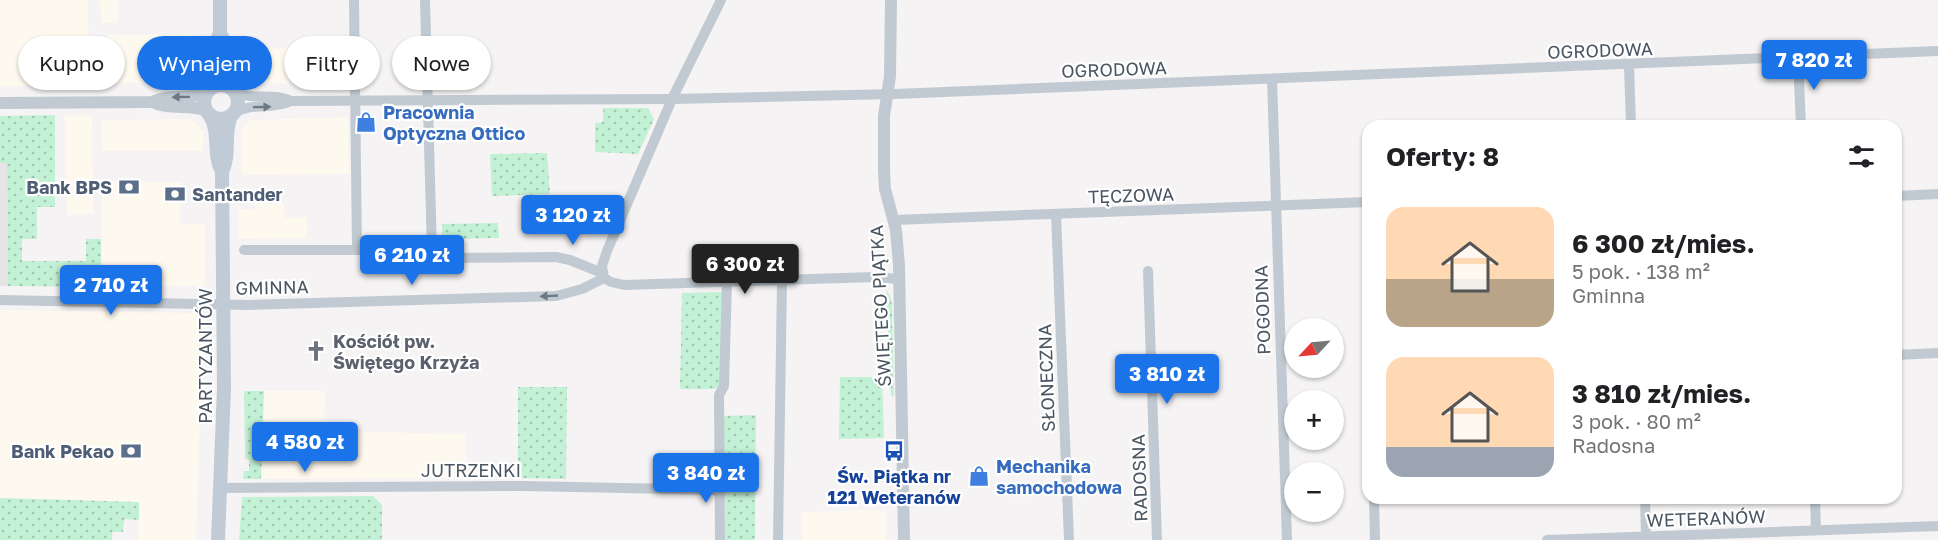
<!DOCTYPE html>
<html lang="pl">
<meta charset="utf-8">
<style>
:root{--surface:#fff;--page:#f2f2f2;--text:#202124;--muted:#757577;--accent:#1a73e8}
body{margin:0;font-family:"Golos Text",sans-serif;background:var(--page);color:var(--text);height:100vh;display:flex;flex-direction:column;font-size:22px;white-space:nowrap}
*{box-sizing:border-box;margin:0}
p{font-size:20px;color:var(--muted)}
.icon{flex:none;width:33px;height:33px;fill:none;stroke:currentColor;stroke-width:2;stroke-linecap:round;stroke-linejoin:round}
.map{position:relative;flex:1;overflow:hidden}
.panel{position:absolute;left:1362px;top:120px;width:540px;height:384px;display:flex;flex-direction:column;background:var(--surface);border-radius:18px;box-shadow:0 2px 4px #0004}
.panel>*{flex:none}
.top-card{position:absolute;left:18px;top:36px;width:570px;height:54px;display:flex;gap:12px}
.needle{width:39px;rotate:244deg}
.tools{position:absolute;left:1284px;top:318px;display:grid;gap:12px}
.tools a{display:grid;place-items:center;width:60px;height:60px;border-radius:50%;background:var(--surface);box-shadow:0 2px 4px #0004;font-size:30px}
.price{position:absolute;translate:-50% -51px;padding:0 14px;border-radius:6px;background:var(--accent);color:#fff;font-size:20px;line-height:39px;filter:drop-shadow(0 2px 3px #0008)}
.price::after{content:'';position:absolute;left:50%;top:36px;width:18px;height:14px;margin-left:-9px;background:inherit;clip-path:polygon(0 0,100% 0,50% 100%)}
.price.active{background:#222;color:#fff}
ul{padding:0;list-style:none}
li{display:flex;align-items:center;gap:18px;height:150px;padding:0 24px}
li span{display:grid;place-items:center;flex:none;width:168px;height:120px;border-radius:18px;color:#555}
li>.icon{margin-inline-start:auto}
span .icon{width:72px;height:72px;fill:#fffc;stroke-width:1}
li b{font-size:26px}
h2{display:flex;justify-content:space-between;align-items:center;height:72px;padding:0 24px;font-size:26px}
.tag{padding:0 21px;border-radius:27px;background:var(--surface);box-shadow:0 2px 4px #0004;font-size:21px;line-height:54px}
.tag.active{background:var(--accent);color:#fff}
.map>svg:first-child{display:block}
.commercial{fill:#fdf9ef}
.education{fill:#e6e4e5}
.green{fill:url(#green-dots)}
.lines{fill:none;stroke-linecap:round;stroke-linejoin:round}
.minor{stroke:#c1cad2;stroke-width:10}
.tertiary{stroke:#c1cad2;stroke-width:12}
.secondary{stroke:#c1cbd6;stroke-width:14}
.oneway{fill:#6e7983}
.labels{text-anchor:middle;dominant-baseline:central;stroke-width:4.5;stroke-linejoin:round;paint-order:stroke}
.street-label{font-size:18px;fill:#4a5661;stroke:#fff}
.shop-label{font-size:18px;font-weight:bold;fill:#366cbe;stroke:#fff;text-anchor:start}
.service-label{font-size:18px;font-weight:bold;fill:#4e5e75;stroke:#fff;text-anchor:end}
.worship-label{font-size:18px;font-weight:bold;fill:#5b616d;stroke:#fff;text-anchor:start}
.transit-label{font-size:18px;font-weight:bold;fill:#164399;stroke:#fff}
</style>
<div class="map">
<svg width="1938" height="540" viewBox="0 0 1938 540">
<defs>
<pattern id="green-dots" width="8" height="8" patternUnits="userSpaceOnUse" patternTransform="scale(1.5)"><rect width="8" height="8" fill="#c3f1d5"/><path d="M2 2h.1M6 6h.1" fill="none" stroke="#a0c6b0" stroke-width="1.8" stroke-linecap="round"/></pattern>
</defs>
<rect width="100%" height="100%" fill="#f5f3f3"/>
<g class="commercial">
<path d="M0,0H88L89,85L0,86Z"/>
<path d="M100,0H118V23H101Z"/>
<path d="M195,34L196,82L108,83L107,35Z"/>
<path d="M347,47L348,82L250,84L249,49Z"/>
<path d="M92,115L93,214L67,215L65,116Z"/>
<path d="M348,117L349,174L242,175L241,132L246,123L251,120Z"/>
<path d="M191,119L203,130V151H102L101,120Z"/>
<path d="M102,181L181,182L180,224H205V286L101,285Z"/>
<path d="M255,204H284L285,218L307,217V238L239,239V209H255Z"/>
<path d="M0,310L194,313L205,320L207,324L206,358L202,359L196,540H138L139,502L0,498Z"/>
<path d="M264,391H325L324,431L466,434V478L261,479Z"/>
<path d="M886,510V540H802V512Z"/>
</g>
<path class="education" d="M0,163H7L8,286H0Z"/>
<g class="green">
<path d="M603,108H648L654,119L638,154L595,152V123L603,122Z"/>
<path d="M55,115V207H37V239H22V261H86V239H101V287L8,286L7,163H0V116Z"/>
<path d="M547,153L550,194L492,196L490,154Z"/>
<path d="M498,223L499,238L445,239V236H442V224Z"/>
<path d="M886,290L890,296L892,304L894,397L891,396Z"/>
<path d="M722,292L720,386L714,389H680L682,293Z"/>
<path d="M840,377H882L884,438L839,439Z"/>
<path d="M518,387H567L566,479L518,478Z"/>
<path d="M244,391H264L261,479H243L244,471H249V460L245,459Z"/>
<path d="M756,415L755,540H725V477L722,466L723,416Z"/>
<path d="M373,496L382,505V540H239L242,497Z"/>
<path d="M0,498L139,502V520L124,519L123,532H112V540H0Z"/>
</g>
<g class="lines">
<g class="minor">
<path d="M354,0L357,250"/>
<path d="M425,0L432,252"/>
<path d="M1798,58L1801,126"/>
<path d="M1629,65L1631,126"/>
<path d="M1272,79L1287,540"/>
<path d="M236,92C253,101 273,92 291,101"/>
<path d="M234,113C252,102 273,110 291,101L672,99L895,94L1938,51"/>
<path d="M1896,196L1938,194"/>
<path d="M1056,214L1069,540"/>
<path d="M894,220L1368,202"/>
<path d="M244,250H422L450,258L556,257L570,260L602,273"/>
<path d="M1148,271L1157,540"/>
<path d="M604,278L602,266L607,251L672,99L721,0"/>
<path d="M604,278L611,282L624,285L875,277L899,279"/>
<path d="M0,300L247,305L556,296L582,289L604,278"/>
<path d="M1896,355L1938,353"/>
<path d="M220,488L524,486L721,490"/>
<path d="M1374,498L1375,540"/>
<path d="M1645,498L1646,536"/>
<path d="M1815,498L1816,530"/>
<path d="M720,540L719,395L724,386L727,281"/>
<path d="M778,540L782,280"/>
<path d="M1547,540L1938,526"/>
</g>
<g class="tertiary">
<path d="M891,0L890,76L884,116V170L885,189L896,230L899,265L904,540"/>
<path d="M152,102C170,111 190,103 207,111"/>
<path d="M0,103L152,102C170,93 192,101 209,90"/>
</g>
<g class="secondary">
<path d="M220,0V32L226,47L227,77L233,89"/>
<circle cx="221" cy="102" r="17"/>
<path d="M212,88C220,70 212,50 220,32"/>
<path d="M209,114C221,132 212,153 222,172L224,388L218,540"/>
<path d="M222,172C231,154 223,134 231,116"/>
</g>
</g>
<defs><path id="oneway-solid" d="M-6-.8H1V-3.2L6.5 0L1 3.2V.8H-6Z" transform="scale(1.5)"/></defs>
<g class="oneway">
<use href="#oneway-solid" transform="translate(181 97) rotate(179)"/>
<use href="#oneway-solid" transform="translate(262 107) rotate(-1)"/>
<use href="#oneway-solid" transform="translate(549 296) rotate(177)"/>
</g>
<defs>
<g id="shop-bare" transform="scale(1.62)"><path d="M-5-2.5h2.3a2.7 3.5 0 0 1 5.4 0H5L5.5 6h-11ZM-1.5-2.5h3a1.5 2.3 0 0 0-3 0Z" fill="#3f7fe0" stroke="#fff" stroke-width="2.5" paint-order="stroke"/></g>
<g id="bank-bare" transform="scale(1.62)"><path d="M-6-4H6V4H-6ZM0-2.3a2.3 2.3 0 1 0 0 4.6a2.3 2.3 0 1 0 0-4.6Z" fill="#5c6f8a" stroke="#fff" stroke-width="2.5" paint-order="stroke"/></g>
<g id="church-bare" transform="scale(1.62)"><path d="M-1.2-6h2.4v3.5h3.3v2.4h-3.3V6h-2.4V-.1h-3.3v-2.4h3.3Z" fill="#6b7280" stroke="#fff" stroke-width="2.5" paint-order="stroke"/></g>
<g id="bus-bare" transform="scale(1.62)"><path d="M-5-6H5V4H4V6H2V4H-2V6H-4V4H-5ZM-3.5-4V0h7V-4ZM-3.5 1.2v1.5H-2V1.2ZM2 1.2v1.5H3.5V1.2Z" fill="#1a4fb4" stroke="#fff" stroke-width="2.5" paint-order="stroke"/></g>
</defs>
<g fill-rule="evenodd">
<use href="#shop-bare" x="366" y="122"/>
<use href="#bank-bare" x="129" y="187"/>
<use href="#bank-bare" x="175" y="194"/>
<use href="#church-bare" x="316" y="351"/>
<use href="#bank-bare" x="131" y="451"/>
<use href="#bus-bare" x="894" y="451"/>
<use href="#shop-bare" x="979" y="476"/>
</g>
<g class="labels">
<g class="street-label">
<text transform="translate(1600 50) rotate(-2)">OGRODOWA</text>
<text transform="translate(1114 69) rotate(-2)">OGRODOWA</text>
<text transform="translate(1131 195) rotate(-2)">TĘCZOWA</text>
<text transform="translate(272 287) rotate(-1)">GMINNA</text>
<text transform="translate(880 306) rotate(-93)">ŚWIĘTEGO PIĄTKA</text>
<text transform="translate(1262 310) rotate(-92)">POGODNA</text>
<text transform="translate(205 356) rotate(-90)">PARTYZANTÓW</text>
<text transform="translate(1046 378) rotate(-92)">SŁONECZNA</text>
<text x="471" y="470">JUTRZENKI</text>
<text transform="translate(1139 478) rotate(-92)">RADOSNA</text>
<text transform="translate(1706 518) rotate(-2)">WETERANÓW</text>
</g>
<g class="shop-label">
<text x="383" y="112">Pracownia<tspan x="383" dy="21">Optyczna Ottico</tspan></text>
<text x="996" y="466">Mechanika<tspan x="996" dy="21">samochodowa</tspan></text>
</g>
<g class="service-label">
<text x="112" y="187">Bank BPS</text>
<text x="192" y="194" text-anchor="start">Santander</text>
<text x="114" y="451">Bank Pekao</text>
</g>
<g class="worship-label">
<text x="333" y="341">Kościół pw.<tspan x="333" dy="21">Świętego Krzyża</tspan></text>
</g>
<g class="transit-label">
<text x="894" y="476">Św. Piątka nr<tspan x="894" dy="21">121 Weteranów</tspan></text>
</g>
</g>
</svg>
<div class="tools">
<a><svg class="needle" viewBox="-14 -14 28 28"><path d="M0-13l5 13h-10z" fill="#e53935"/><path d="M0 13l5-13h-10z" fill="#757577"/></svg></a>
<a>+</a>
<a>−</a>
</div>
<b class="price" style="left:1814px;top:91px">7 820 zł</b>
<b class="price" style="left:573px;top:246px">3 120 zł</b>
<b class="price" style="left:412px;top:286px">6 210 zł</b>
<b class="price active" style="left:745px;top:295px">6 300 zł</b>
<b class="price" style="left:111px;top:316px">2 710 zł</b>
<b class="price" style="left:1167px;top:405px">3 810 zł</b>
<b class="price" style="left:305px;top:473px">4 580 zł</b>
<b class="price" style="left:706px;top:504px">3 840 zł</b>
<div class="top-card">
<a class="tag">Kupno</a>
<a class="tag active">Wynajem</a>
<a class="tag">Filtry</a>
<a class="tag">Nowe</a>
</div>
<section class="panel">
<h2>Oferty: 8<svg class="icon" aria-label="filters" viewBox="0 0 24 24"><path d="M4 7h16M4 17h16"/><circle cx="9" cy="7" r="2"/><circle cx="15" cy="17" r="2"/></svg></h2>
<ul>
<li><span style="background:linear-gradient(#ffd9b3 60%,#b9a48a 0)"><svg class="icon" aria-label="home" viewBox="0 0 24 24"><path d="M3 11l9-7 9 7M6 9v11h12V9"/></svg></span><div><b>6 300 zł/mies.</b><p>5 pok. · 138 m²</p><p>Gminna</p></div></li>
<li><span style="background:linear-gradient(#ffd9b3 75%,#9aa5b1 0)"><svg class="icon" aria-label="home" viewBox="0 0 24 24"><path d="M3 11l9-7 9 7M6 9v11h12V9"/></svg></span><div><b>3 810 zł/mies.</b><p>3 pok. · 80 m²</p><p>Radosna</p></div></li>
</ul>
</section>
</div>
